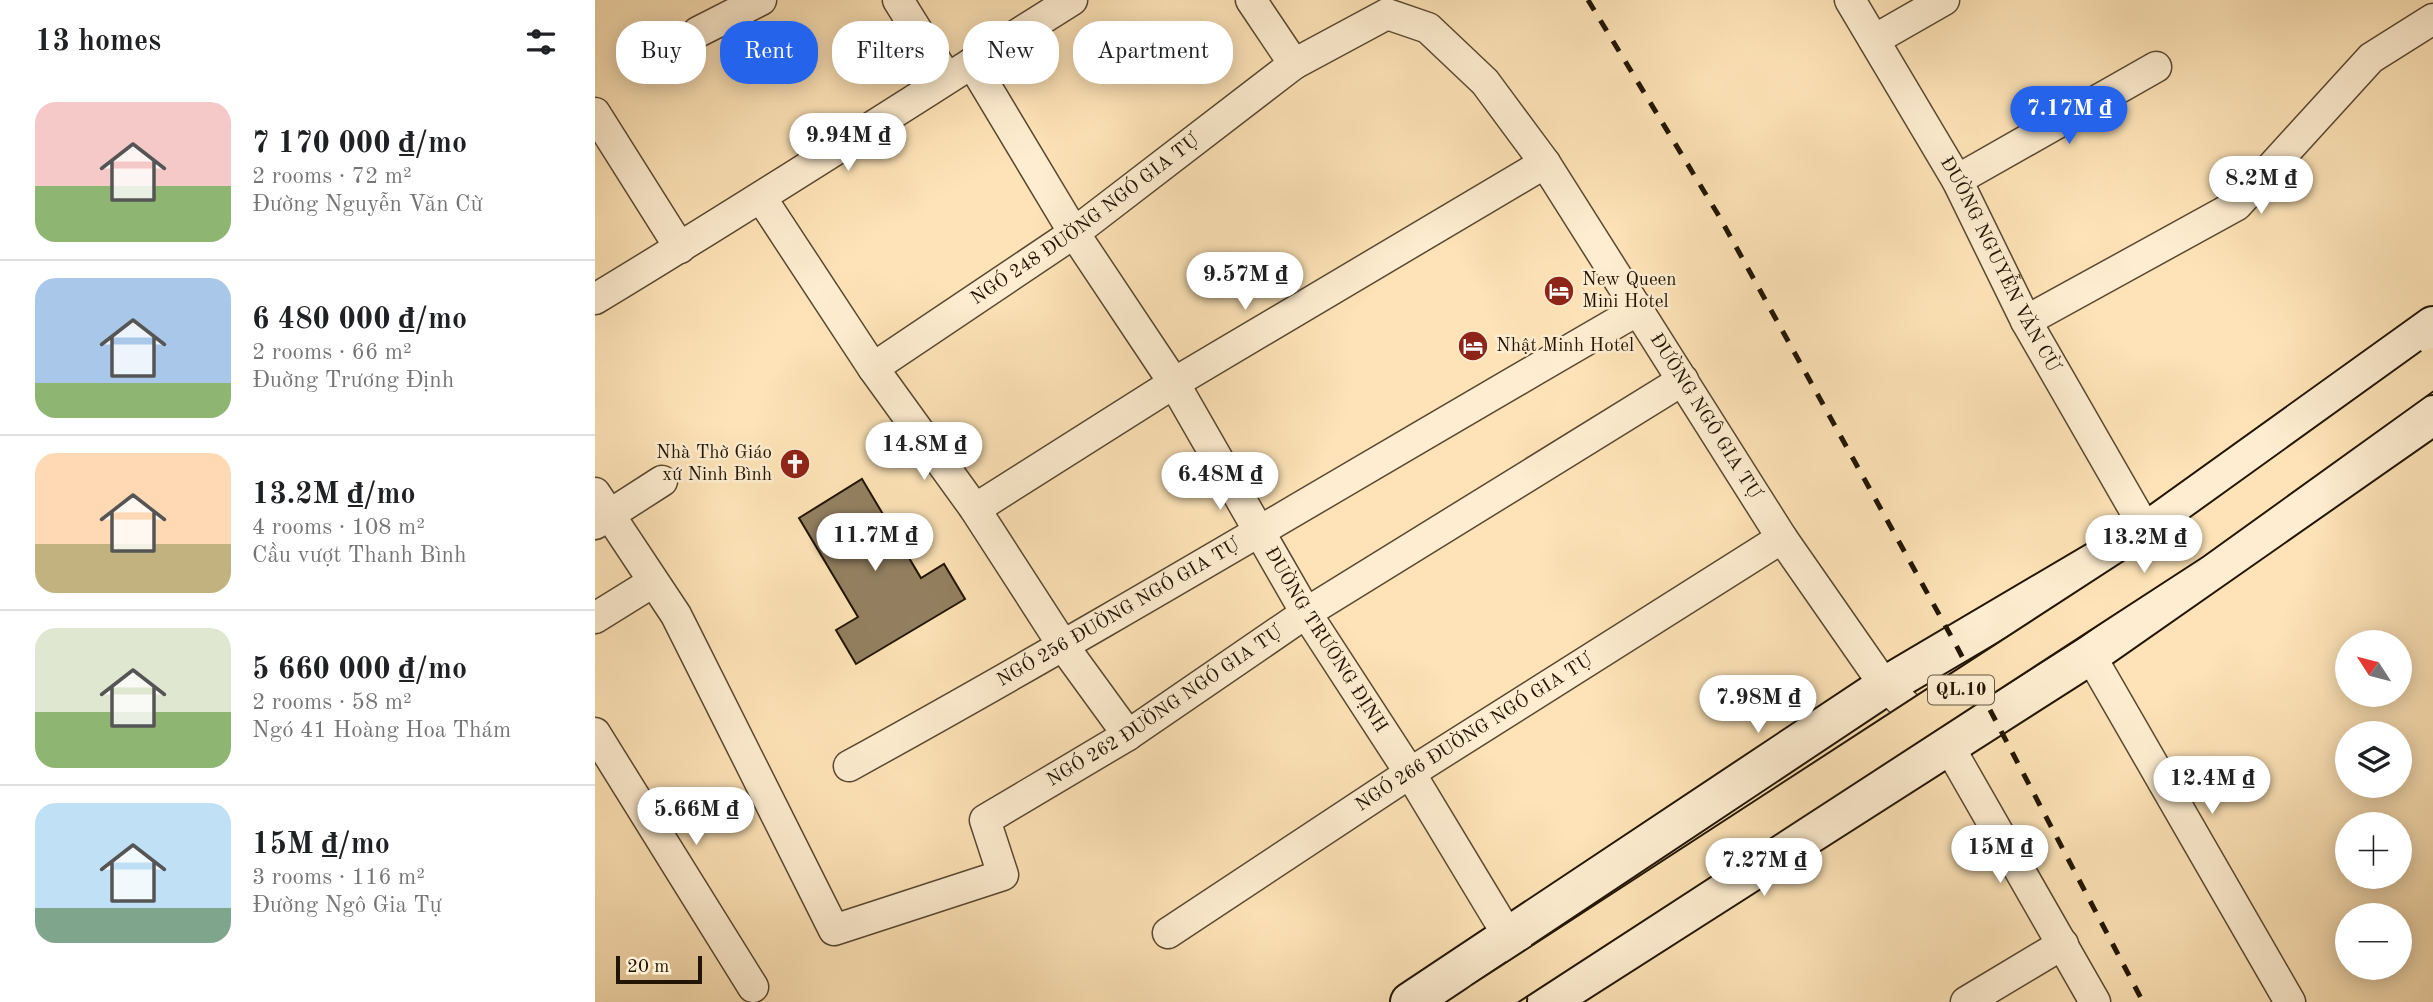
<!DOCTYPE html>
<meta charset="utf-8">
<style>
:root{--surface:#fff;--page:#f2f2f2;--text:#202124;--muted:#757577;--line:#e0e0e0;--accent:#2563eb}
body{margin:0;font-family:"Old Standard TT",serif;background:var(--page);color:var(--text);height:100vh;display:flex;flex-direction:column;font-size:26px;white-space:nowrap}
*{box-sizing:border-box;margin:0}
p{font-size:23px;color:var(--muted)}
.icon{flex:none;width:38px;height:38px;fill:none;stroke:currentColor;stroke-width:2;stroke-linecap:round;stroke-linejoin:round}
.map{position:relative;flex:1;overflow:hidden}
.drawer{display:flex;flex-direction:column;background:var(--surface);width:595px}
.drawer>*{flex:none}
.top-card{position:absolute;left:21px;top:21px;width:665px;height:63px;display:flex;gap:14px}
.needle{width:46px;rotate:306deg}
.controls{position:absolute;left:1740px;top:630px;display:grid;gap:14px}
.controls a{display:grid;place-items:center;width:77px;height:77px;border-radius:50%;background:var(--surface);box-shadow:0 4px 18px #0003;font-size:35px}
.scale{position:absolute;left:21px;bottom:18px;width:86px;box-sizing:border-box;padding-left:7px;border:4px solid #221504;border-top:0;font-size:19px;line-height:24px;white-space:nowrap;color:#221504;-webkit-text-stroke:5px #feedd0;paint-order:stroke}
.price{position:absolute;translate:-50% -60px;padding:0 16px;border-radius:24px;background:#fff;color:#222;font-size:23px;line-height:46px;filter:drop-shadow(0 2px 4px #0008)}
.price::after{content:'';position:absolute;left:50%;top:42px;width:21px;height:16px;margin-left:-10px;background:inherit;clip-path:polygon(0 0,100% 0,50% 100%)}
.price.selected{background:var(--accent);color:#fff}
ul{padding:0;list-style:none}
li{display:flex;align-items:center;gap:21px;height:175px;padding:0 35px}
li+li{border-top:2px solid var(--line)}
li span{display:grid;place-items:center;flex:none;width:196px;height:140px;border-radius:21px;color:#555}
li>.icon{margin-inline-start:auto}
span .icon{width:84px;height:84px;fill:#fffc;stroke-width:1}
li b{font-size:30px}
h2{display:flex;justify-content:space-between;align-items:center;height:84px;padding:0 35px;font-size:30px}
.chip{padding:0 24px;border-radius:28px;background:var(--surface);box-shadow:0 4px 18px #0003;font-size:24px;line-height:63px}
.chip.selected{background:var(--accent);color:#fff}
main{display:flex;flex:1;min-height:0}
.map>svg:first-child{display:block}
.building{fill:#948061;stroke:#221504;stroke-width:2}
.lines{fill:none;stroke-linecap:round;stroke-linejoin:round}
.minor-casing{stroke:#594831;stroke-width:33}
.secondary-casing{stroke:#221504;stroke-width:42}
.minor{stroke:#feedd0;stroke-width:30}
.secondary{stroke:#feedd0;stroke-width:38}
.rail{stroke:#221504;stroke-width:5;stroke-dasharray:12 12;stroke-linecap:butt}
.trunk-bridge-casing{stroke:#221504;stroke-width:42;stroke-linecap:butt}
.trunk-bridge{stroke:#fde3b7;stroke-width:38}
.labels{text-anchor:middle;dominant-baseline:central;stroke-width:5;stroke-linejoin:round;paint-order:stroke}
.shield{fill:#feedd0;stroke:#645641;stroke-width:2}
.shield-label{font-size:18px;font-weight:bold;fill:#221504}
.street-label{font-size:19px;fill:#221504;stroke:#feedd0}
.poi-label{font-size:19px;fill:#221504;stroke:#feedd0;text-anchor:start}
</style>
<main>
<section class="drawer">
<h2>13 homes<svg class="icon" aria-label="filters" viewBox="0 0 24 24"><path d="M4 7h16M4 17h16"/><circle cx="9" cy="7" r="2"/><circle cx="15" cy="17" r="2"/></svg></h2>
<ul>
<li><span style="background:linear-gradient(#f6c9c9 60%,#8fb573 0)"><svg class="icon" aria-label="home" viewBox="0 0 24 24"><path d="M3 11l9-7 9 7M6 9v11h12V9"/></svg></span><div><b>7 170 000 ₫/mo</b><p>2 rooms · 72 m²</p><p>Đường Nguyễn Văn Cừ</p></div></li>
<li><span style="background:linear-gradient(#a9c7e8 75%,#8fb573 0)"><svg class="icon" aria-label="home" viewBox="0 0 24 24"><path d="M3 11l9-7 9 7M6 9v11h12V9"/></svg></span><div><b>6 480 000 ₫/mo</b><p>2 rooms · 66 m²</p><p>Đuờng Trương Định</p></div></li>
<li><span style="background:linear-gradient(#ffd9b3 65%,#c2b280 0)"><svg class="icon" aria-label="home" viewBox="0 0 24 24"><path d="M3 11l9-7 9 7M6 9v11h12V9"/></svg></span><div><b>13.2M ₫/mo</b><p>4 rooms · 108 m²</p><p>Cầu vượt Thanh Bình</p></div></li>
<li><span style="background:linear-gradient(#dfe7d0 60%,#8fb573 0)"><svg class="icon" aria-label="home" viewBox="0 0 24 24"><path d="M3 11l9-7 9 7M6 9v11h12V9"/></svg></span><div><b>5 660 000 ₫/mo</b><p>2 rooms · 58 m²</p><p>Ngó 41 Hoàng Hoa Thám</p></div></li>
<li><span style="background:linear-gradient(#bfe0f5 75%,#7fa58c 0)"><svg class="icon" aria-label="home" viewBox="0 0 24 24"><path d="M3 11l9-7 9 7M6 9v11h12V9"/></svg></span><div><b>15M ₫/mo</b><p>3 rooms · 116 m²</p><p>Đường Ngô Gia Tự</p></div></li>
</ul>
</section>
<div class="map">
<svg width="1838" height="1002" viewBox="0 0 1838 1002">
<rect width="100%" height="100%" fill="#fde3b7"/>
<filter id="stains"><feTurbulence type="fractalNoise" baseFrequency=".00286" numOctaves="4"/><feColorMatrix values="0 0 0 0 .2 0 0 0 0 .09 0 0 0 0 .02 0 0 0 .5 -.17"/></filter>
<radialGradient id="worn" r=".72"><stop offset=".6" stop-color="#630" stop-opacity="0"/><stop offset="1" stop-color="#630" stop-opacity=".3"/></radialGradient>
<path class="building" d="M267,479L326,578L349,564L370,599L261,664L241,630L263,617L204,518Z"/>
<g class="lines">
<g class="minor-casing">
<g id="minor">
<path d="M303,0L351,77"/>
<path id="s1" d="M656,0L699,64L792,14L833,28L890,82L950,163L1187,538L1290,686L1353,745L1500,1002"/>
<path id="s2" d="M1255,0L1362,180L1431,321L1562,549"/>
<path d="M103,32L166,0"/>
<path d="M1279,40L1349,0"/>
<path id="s3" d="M377,63L479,233L579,383L711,613L815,773L946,990"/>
<path d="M0,113L85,248"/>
<path d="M1362,180L1561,67"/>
<path d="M167,199L278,368L380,509L469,647L533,735"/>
<path d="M0,299C161,202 318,100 477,0"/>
<path d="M1431,321L1642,205L1776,58L1838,19"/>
<path id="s4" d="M278,368L479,233L699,64"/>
<path id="s5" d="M0,493L81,615L239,930L408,875L390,820L533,735L711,613L1088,380"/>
<path d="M380,509L579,383L950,163"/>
<path d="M0,524L67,481"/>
<path d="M0,618L58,582"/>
<path d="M1495,655L1695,1002"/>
<path d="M0,733L158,987"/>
<path id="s6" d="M254,766C521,619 781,461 1045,309"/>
<path id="s7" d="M573,933L815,773L1187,538"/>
<path d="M1371,1002L1468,944"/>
</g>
</g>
<g class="secondary-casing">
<g id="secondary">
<path d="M815,1002L1290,686L1551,532L1838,326"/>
<path d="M952,1002L1495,655L1838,415"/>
</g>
</g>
<use href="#minor" class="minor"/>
<use href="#secondary" class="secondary"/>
<path class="rail" d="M993,0L1124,216L1361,645L1548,1002"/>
<g class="trunk-bridge-casing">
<path id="trunk-bridge" d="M887,1002L1596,541L1838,367"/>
</g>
<use href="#trunk-bridge" class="trunk-bridge"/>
</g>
<defs>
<g id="hotel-disc" transform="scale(1.575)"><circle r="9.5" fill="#8f2418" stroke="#feedd0"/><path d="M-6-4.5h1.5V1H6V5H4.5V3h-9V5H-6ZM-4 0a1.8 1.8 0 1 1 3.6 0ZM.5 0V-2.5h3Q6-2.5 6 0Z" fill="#fff"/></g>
<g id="church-disc" transform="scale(1.575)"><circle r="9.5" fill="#8f2418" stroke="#feedd0"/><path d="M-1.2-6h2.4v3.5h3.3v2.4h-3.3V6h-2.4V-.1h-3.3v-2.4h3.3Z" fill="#fff"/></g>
</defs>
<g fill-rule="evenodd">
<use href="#hotel-disc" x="964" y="291"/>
<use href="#hotel-disc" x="878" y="346"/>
<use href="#church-disc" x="200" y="464"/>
</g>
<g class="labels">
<rect class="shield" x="1333" y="675.5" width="66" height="29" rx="5"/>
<g class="shield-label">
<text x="1366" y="690">QL.10</text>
</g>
<g class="street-label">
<text stroke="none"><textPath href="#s4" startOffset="259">NGÓ 248 ĐUỜNG NGÓ GIA TỰ</textPath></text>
<text stroke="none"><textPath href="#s2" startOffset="304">ĐƯỜNG NGUYỄN VĂN CỪ</textPath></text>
<text stroke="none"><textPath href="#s1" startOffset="705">ĐƯỜNG NGÔ GIA TỰ</textPath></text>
<text stroke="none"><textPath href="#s6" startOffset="310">NGÓ 256 ĐUỜNG NGÓ GIA TỰ</textPath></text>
<text stroke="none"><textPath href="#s3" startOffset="677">ĐUỜNG TRƯƠNG ĐỊNH</textPath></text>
<text stroke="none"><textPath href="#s5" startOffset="947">NGÓ 262 ĐUỜNG NGÓ GIA TỰ</textPath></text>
<text stroke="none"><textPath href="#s7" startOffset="366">NGÓ 266 ĐUỜNG NGÓ GIA TỰ</textPath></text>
</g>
<g class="poi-label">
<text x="987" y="280">New Queen<tspan x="987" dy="22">Mini Hotel</tspan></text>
<text x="901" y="346">Nhật Minh Hotel</text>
<text x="177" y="453" text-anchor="end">Nhà Thờ Giáo<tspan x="177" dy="22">xứ Ninh Bình</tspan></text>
</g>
</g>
<rect width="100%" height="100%" filter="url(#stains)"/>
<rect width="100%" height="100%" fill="url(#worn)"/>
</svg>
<div class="controls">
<a><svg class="needle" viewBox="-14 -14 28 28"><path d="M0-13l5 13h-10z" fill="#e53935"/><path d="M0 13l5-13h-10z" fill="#757577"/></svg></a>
<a><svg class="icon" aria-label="layers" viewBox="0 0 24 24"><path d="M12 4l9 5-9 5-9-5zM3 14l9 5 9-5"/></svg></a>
<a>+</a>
<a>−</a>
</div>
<div class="scale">20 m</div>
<b class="price selected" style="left:1474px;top:146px">7.17M ₫</b>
<b class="price" style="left:253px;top:173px">9.94M ₫</b>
<b class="price" style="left:1666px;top:216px">8.2M ₫</b>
<b class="price" style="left:650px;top:312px">9.57M ₫</b>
<b class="price" style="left:329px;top:482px">14.8M ₫</b>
<b class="price" style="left:625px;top:512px">6.48M ₫</b>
<b class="price" style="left:280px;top:573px">11.7M ₫</b>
<b class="price" style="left:1549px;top:575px">13.2M ₫</b>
<b class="price" style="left:1163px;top:735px">7.98M ₫</b>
<b class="price" style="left:1617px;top:816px">12.4M ₫</b>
<b class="price" style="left:101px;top:847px">5.66M ₫</b>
<b class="price" style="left:1405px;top:885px">15M ₫</b>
<b class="price" style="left:1169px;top:898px">7.27M ₫</b>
<div class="top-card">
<a class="chip">Buy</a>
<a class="chip selected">Rent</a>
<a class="chip">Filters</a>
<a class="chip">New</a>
<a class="chip">Apartment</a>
</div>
</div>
</main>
